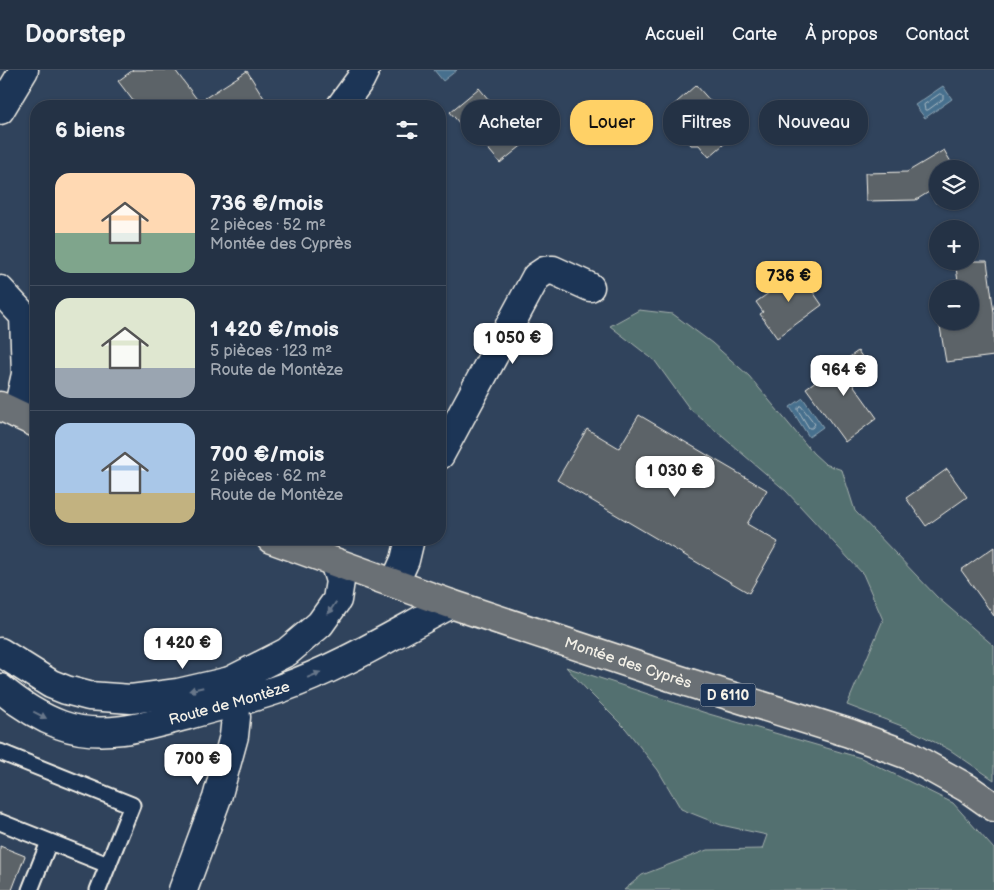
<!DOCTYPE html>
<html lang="fr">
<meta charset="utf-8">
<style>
:root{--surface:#243245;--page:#2c3a4c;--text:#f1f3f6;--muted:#a3aab3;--line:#414d5e;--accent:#ffd166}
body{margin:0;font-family:"Balsamiq Sans",sans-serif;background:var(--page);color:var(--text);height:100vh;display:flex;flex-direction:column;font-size:19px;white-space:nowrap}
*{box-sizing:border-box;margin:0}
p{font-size:16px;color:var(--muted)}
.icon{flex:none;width:28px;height:28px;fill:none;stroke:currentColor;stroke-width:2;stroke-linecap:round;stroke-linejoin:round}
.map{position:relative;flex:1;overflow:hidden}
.details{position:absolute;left:30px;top:30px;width:416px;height:445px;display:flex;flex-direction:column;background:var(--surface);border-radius:20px;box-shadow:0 1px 4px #0004,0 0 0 1px var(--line)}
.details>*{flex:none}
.banner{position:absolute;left:461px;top:30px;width:458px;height:45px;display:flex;gap:10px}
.controls{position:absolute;left:929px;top:90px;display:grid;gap:10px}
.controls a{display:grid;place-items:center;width:50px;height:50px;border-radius:50%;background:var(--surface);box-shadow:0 1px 4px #0004,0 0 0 1px var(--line);font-size:25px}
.price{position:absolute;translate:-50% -42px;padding:0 11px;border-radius:10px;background:#fff;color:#222;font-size:16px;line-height:32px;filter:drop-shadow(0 1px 2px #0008)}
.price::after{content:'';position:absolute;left:50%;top:30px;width:15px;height:11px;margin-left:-8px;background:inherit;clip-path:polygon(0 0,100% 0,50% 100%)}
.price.current{background:var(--accent);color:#111}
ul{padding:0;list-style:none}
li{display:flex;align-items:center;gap:15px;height:125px;padding:0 25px}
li+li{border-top:1px solid var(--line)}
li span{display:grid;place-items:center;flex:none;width:140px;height:100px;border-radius:15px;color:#555}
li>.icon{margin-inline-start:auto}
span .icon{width:60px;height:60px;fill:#fffc;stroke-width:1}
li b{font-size:21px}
h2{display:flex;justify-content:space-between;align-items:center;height:60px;padding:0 25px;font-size:21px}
.pill{padding:0 18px;border-radius:20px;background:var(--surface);box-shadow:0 1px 4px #0004,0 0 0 1px var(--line);font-size:18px;line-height:45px}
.pill.current{background:var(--accent);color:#111}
header{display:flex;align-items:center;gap:30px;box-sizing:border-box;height:70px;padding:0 25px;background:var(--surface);border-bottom:1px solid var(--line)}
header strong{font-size:24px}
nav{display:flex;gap:28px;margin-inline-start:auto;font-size:18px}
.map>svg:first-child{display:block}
.green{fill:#53706f;stroke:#a4b0ac}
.water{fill:#466f8e;stroke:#8ca3b2}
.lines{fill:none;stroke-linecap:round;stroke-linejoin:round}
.shore{stroke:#aebdc4;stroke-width:1}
.building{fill:#5c6368;stroke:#f4f1e8}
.service-casing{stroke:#f4f1e8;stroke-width:19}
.minor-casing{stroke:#f4f1e8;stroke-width:31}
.tertiary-casing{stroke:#f4f1e8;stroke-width:31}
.primary-casing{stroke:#f4f1e8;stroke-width:31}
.service{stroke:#1d3557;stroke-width:15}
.minor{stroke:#1d3557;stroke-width:28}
.tertiary{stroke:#1d3557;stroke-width:28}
.primary{stroke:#6b6f74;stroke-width:28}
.oneway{fill:#68778a}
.labels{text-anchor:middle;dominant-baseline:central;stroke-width:4.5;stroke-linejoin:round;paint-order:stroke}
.shield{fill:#1d3557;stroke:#b4b9bc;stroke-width:1}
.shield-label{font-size:14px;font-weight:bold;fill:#f4f1e8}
.street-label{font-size:15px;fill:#f4f1e8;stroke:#1d3557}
</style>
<header>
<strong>Doorstep</strong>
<nav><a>Accueil</a><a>Carte</a><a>À propos</a><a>Contact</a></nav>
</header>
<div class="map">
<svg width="994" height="820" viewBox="0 0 994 820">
<rect width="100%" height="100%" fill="#30435c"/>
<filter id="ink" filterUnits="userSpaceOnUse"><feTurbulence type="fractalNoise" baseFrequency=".02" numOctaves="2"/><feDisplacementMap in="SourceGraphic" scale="10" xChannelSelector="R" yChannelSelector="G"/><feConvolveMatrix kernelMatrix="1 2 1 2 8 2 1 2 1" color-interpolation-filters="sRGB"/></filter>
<g filter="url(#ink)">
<g class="green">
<path d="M639,240L673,244L712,273L749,306L813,383L825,394L842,400L855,441L937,527L994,576V710L950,680L907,658L847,635L883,550L863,504L786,421L689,338L655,291L610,256Z"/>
<path d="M566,597L709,644L861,688L953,733L994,779V820H624L642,805L707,780L762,779L767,765L721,755L681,739L658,700L626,659L586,619Z"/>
</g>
<g class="water">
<path d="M434,0H457L443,11Z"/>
<path d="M943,16L952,29L925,48L915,35Z"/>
<path d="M803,328L823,357L809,367L790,337Z"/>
</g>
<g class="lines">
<g class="shore">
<path d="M940,24L943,25V29L928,40H925L924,35Z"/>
<path d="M801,336L815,354L812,358H809L798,340V338Z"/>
</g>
</g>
<g class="building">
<path d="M133,0H175L199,32L247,1L269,36H137L118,11Z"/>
<path d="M696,15L738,62L709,87L699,75H691L685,68L686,62L667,41Z"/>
<path d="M479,18L525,73L500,93L470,57L465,60L450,42Z"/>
<path d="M944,80L955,99H938V131H940L936,133L929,122L916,130L866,131L865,103L907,102Z"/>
<path d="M955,191H987L994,243V286L946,292L939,251H970V219H955L959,218Z"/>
<path d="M803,199L816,215L811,219L822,235L777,268L760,244L763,242L756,232Z"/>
<path d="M858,281L871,299L852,313L877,348L845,372L806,318Z"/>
<path d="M639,345L767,420L747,454L778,472L749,523L557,410L587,359L619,378Z"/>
<path d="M947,399L967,427L926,456L906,428Z"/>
<path d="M994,477V546L961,500Z"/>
<path d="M0,776L25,786L12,820H0Z"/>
</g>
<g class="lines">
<g class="service-casing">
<g id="service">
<path d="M0,682L132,735L108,795L0,752"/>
<path d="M30,820L49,772"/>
<path d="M98,820L108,795"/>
</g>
</g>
<g class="minor-casing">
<g id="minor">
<path d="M341,36L360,10L365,0"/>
<path d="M0,40L24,0"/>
<path d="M0,220L24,246L26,304L17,344"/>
<path d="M440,385L536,207L545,201L553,200L590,217"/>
<path d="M395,512L405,490L410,469"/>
<path d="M183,820L217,728L234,666L236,647L230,611"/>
</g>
</g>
<g class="tertiary-casing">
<g id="tertiary">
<path d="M0,582L51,614L66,620L89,626L131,629L178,623L230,611L287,582L320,554L337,530L340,511L334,492"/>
<path id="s1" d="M0,618C18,633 39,647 61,655C102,670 148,656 188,645C219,636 251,629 282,618C341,597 396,563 451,534"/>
</g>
</g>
<g class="primary-casing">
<g id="primary">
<path d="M0,336L36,353"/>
<path id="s2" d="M271,469L451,534L677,609L849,663L908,685L967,718L994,737"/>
</g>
</g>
<use href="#service" class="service"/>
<use href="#minor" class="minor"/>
<use href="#tertiary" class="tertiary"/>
<use href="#primary" class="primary"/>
</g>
<defs><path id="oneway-solid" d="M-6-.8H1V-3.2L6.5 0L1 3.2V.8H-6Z" transform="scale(1.25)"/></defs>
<g class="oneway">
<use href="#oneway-solid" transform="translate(332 538) rotate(124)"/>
<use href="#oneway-solid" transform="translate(314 605) rotate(-23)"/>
<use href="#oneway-solid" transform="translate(196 619) rotate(166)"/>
<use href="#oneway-solid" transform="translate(40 645) rotate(27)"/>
</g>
</g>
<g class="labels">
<rect class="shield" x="700.5" y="613.5" width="55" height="23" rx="4"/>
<g class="shield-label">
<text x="728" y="625">D 6110</text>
</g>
<g class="street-label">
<text stroke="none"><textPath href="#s2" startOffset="378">Montée des Cyprès</textPath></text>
<text stroke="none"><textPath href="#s1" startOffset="244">Route de Montèze</textPath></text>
</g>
</g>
</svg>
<div class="controls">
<a><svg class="icon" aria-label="layers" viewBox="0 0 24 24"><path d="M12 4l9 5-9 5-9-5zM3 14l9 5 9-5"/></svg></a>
<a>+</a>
<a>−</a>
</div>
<b class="price current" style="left:789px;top:233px">736 €</b>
<b class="price" style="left:513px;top:295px">1 050 €</b>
<b class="price" style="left:844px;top:327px">964 €</b>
<b class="price" style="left:675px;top:428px">1 030 €</b>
<b class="price" style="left:183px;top:600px">1 420 €</b>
<b class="price" style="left:198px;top:716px">700 €</b>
<div class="banner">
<a class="pill">Acheter</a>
<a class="pill current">Louer</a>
<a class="pill">Filtres</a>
<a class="pill">Nouveau</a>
</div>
<section class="details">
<h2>6 biens<svg class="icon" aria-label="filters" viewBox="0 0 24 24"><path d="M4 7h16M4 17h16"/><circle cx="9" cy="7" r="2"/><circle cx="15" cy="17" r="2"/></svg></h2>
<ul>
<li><span style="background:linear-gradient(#ffd9b3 60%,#7fa58c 0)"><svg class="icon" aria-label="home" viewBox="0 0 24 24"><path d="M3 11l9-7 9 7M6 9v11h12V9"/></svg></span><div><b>736 €/mois</b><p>2 pièces · 52 m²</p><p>Montée des Cyprès</p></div></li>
<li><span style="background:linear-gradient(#dfe7d0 70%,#9aa5b1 0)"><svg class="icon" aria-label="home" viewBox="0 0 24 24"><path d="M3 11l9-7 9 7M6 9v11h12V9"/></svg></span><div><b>1 420 €/mois</b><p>5 pièces · 123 m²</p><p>Route de Montèze</p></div></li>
<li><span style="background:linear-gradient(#a9c7e8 70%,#c2b280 0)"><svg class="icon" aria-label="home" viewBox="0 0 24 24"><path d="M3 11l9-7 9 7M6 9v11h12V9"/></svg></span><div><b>700 €/mois</b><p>2 pièces · 62 m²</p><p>Route de Montèze</p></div></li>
</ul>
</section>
</div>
